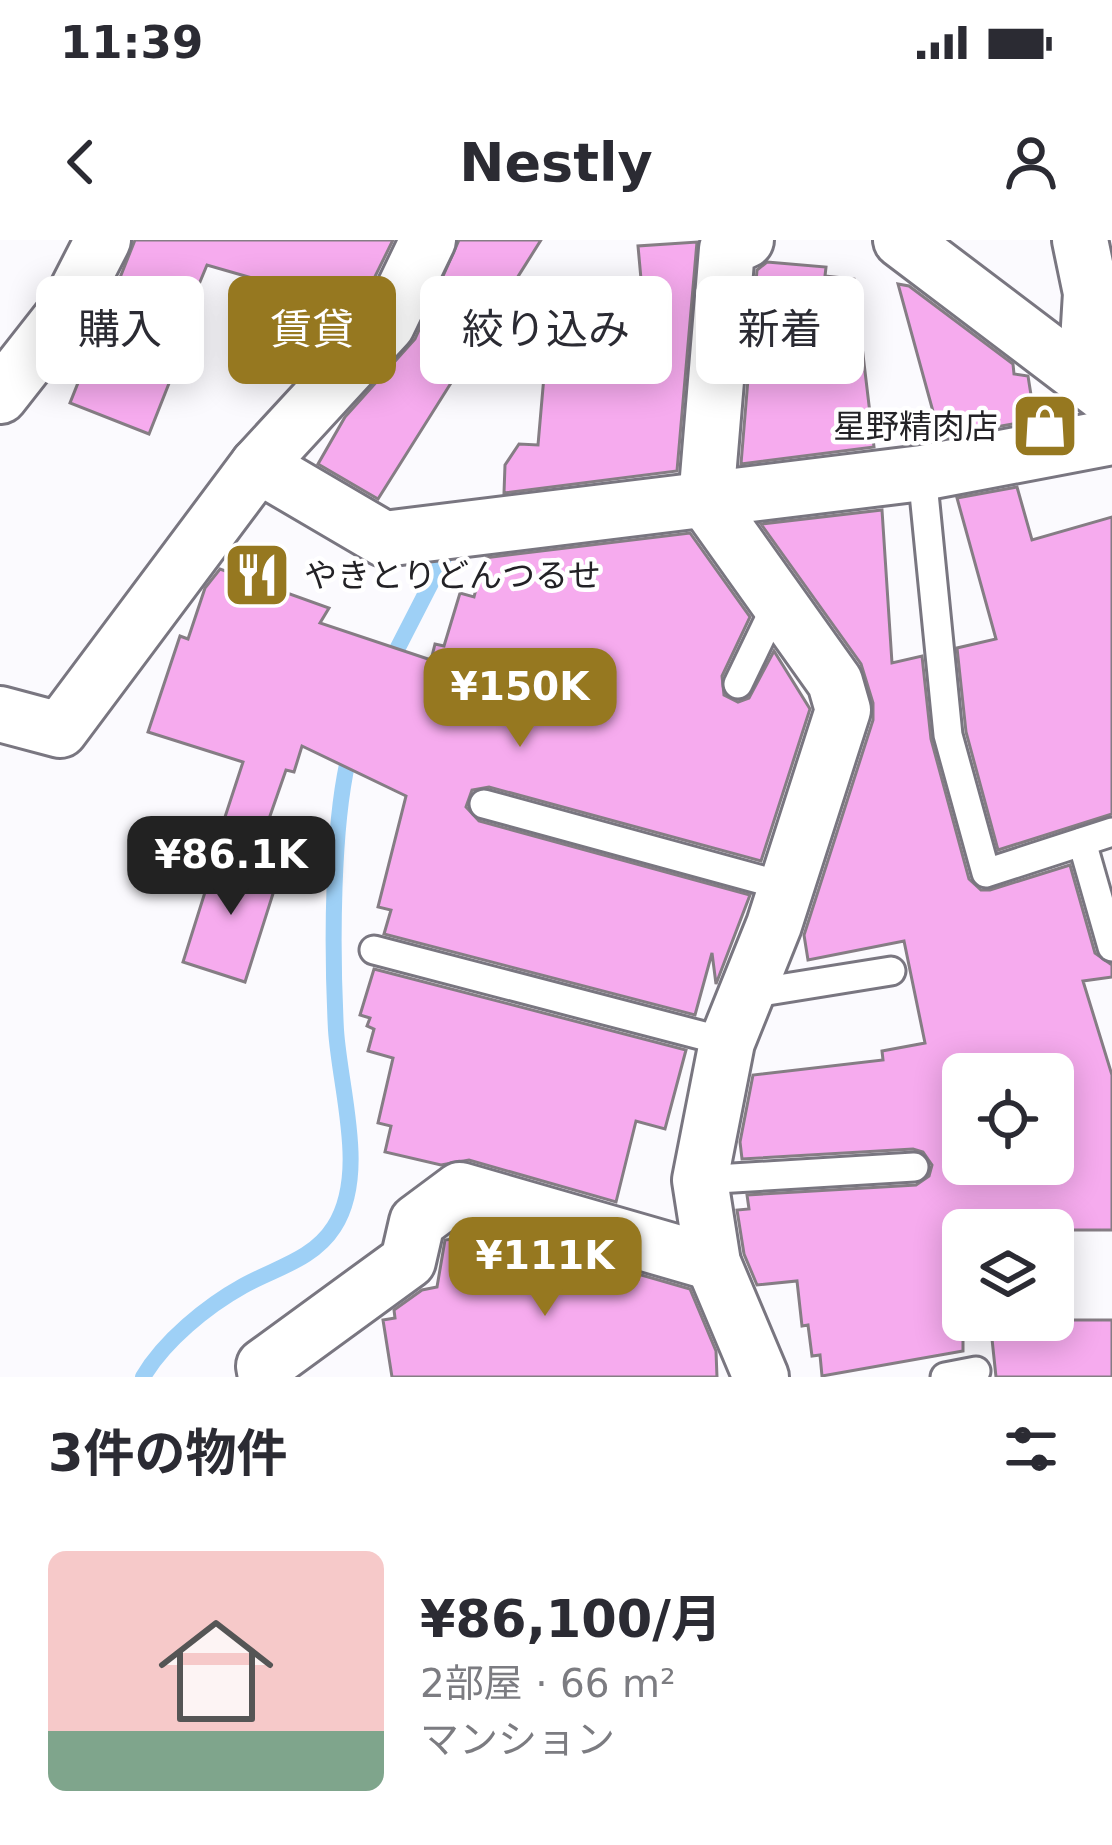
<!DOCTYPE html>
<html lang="ja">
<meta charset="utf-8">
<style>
:root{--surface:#fff;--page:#f2f2f3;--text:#2b2b33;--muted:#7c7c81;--accent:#967820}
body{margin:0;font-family:"DejaVu Sans","Noto Sans JP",sans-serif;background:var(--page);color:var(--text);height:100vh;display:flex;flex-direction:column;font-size:45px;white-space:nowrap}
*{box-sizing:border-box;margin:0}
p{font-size:39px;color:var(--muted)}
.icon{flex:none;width:66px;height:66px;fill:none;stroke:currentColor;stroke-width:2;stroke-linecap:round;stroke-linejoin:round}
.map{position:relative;height:1137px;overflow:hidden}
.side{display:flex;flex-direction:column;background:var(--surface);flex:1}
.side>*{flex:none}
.top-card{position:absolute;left:36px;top:36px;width:1041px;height:108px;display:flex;gap:24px}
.tools{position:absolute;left:942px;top:813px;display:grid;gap:24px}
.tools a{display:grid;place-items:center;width:132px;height:132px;border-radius:18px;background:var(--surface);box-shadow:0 6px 30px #0003;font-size:60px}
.price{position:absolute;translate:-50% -102px;padding:0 27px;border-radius:24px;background:var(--accent);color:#fff;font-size:39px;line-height:78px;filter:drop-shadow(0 3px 6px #0008)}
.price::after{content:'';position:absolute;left:50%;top:72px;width:36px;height:27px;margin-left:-18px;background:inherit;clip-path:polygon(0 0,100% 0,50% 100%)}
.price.selected{background:#222;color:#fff}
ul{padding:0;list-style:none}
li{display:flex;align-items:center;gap:36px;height:300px;padding:0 48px}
li span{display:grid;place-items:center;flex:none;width:336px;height:240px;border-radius:18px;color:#555}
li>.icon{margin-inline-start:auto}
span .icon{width:144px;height:144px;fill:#fffc;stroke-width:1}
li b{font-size:51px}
h2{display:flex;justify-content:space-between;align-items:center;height:144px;padding:0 48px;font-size:51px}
.pill{padding:0 42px;border-radius:18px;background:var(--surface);box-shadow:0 6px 30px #0003;font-size:42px;line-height:108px}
.pill.selected{background:var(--accent);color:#fff}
.status{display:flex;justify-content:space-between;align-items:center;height:84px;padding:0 60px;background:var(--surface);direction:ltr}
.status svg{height:33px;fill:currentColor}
header{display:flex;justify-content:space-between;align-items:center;height:156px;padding:0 48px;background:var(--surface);font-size:54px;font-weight:800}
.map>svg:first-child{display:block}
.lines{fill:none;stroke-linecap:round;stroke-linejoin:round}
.stream{stroke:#9ed0f6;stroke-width:16}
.building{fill:#f6abee;stroke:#857d84;stroke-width:3;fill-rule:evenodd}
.service-casing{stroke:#797680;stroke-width:33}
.minor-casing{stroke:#797680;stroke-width:60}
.service{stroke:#fff;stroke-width:27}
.minor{stroke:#fff;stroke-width:54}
.labels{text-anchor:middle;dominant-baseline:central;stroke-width:9;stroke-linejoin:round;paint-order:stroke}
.poi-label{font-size:33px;fill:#232226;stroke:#fff;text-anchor:end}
</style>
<div class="status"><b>11:39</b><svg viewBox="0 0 49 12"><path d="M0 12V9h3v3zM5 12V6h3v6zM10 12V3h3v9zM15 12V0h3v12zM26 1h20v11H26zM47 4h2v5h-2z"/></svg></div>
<header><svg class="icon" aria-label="back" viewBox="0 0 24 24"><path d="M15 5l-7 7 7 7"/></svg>Nestly<svg class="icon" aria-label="person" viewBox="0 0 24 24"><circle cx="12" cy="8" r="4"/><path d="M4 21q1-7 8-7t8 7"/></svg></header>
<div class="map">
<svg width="1112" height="1137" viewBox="0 0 1112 1137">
<rect width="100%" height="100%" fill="#fbfafe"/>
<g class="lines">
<g class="stream">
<path d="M389,425L448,310"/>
<path d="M143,1137C164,1101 207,1066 243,1046C275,1028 313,1020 334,987C368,934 340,851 336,790C332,713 331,581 351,508"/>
</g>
</g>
<g class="building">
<path d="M135,0H393L359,69L207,25L170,114L179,118L149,194L70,163Z"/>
<path d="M459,0H541L378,259L318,224L345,177L415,99Z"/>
<path d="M697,2L677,231L504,253L505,225L519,204L538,205L544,136L650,138L638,6Z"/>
<path d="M767,22L826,27L825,36L854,39L874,207L741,224L757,30Z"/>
<path d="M898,44L909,46L1013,124L1014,134L1028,136L1035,180L940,197Z"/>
<path d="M1017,247L1032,300L1112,277V574L998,610L966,492L957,408L996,399L957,258Z"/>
<path d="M882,270L892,423L922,416L931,499L969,639L981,650H990L1070,625L1095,713L1112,725V737L1083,741L1112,835V990H963V1111L822,1136L820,1115L812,1116L808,1085L802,1086L797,1041L757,1045L744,1014L737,970L749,969L747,955L916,945L929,936L932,925L923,912L913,909L742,919L740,902L753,835L883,820L882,811L925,803L904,701L808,720L804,695L873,480V463L861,424L761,284ZM963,834H1053V924H963Z"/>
<path d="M690,293L750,377L722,436L724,455L738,462L749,458L774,411L810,469L761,621L489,547L472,550L466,567L479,581L750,655L716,744L712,713L695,775L384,694L391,670L378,667L406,556L302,506L294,532L286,530L263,596L223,583L243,522L148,492L180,396L188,399L205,348L220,329L329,368L320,383L431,420L435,404L444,406L460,353L474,357L484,318Z"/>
<path d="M217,614L272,631L270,639L277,641L245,742L183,722Z"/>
<path d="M374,729L686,810L665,889L636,881L616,962L469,920L441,925L385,912L391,886L378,883L393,818L368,811L374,789L367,786L370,778L360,775Z"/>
<path d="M495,993L690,1049L716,1111L717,1137H392L383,1080L395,1078L394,1070L422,1050L437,1047L445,1000Z"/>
<path d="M990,1080H1112V1137H996Z"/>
</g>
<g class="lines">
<g class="service-casing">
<g id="service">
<path d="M922,233L948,495L986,633L1112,592"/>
<path d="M738,444L777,363"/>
<path d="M484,564L784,646"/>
<path d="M1082,602L1112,707"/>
<path d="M374,710L727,802"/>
<path d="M748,754L891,731"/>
<path d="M700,940L914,927"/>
<path d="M945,1137L976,1131"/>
</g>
</g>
<g class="minor-casing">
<g id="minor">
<path d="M746,0L727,9L706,261L835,442L843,470L774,685L727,802L700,940L713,1023L761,1137"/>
<path d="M901,0L1112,160"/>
<path d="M1080,0L1091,53L1086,135"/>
<path d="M0,156L66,72L103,0"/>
<path d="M258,225L384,299L922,233L1112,197"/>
<path d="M0,474L60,490L258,225L387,85L428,0"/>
<path d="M266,1137L264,1126L408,1021L417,982L460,950L713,1023"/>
</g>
</g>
<use href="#service" class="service"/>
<use href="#minor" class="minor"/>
</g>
<defs>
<g id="shop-square" transform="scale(3.45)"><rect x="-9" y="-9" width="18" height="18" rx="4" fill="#967820" stroke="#fff"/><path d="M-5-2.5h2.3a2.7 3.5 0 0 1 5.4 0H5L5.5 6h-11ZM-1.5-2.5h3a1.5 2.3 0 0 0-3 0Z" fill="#fff"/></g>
<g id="restaurant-square" transform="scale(3.45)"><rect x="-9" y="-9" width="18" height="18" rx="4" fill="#967820" stroke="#fff"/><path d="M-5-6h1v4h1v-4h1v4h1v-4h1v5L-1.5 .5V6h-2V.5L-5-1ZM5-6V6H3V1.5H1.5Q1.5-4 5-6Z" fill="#fff"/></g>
</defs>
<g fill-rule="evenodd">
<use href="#shop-square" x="1045" y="186"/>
<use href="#restaurant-square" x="257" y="335"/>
</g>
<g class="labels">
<g class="poi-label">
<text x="998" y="186">星野精肉店</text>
<text x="304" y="335" text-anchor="start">やきとりどんつるせ</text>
</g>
</g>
</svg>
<div class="tools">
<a><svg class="icon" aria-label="locate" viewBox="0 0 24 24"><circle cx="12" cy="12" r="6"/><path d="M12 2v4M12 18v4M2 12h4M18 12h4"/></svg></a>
<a><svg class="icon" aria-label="layers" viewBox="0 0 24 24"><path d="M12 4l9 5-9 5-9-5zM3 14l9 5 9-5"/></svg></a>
</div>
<b class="price" style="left:520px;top:510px">¥150K</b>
<b class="price selected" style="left:231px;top:678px">¥86.1K</b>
<b class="price" style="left:545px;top:1079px">¥111K</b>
<div class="top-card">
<a class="pill">購入</a>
<a class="pill selected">賃貸</a>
<a class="pill">絞り込み</a>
<a class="pill">新着</a>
</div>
</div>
<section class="side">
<h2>3件の物件<svg class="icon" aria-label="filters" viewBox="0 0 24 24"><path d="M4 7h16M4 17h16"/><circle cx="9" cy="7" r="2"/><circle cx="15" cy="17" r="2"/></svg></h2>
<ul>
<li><span style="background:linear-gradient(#f6c9c9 75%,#7fa58c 0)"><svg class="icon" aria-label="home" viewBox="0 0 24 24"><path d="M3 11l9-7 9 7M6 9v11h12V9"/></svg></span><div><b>¥86,100/月</b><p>2部屋 · 66 m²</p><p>マンション</p></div></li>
</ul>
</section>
